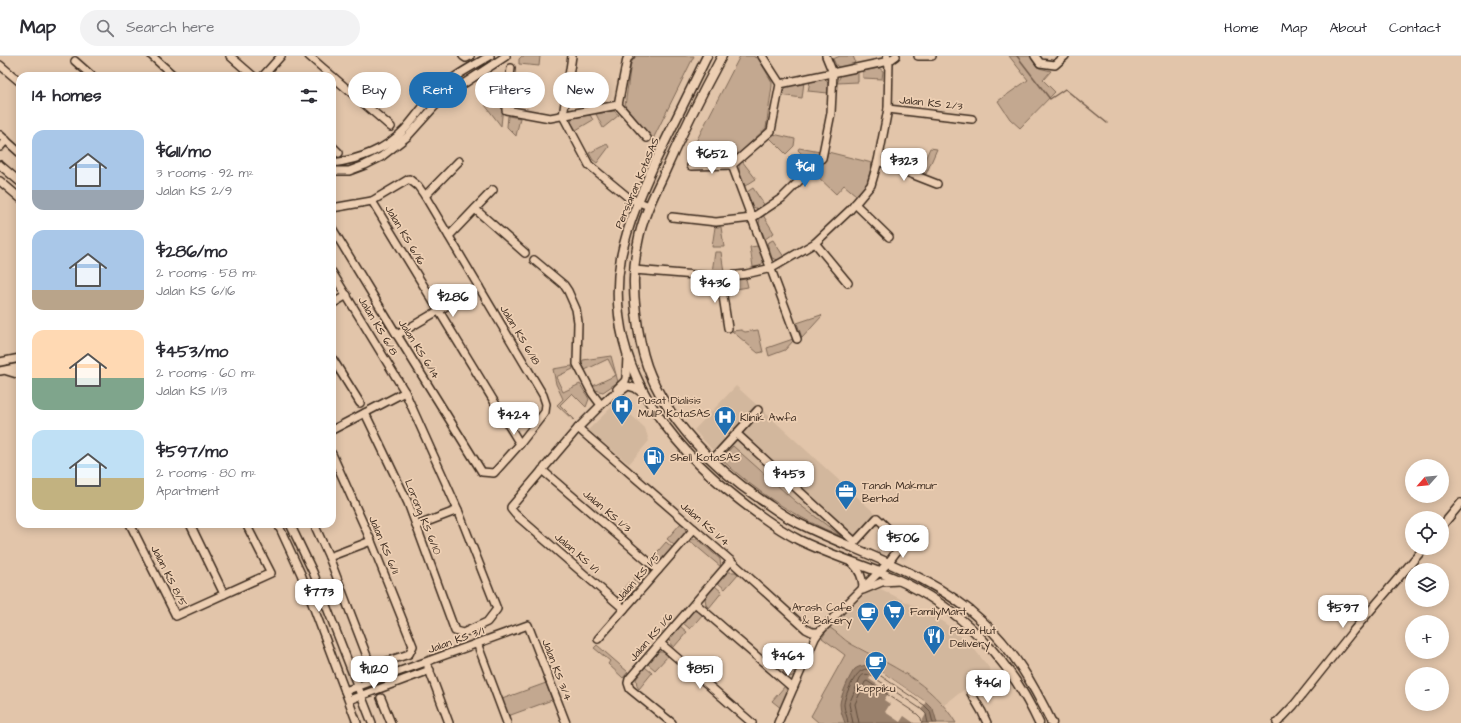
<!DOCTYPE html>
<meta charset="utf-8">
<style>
:root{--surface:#fff;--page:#f2f2f3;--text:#2b2b33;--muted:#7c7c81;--line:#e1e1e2;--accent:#1f6fb2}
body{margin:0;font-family:"Architects Daughter",sans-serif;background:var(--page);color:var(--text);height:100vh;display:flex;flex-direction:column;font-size:15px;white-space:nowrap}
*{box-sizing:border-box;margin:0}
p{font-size:13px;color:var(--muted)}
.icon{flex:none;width:22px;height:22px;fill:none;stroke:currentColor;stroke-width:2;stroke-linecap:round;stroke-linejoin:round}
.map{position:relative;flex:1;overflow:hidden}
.side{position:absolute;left:16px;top:16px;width:320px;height:456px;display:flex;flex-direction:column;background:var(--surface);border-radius:12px;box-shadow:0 2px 10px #0003}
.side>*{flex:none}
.top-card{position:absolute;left:348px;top:16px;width:380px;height:36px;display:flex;gap:8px}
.needle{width:26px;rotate:243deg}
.buttons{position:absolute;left:1405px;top:403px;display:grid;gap:8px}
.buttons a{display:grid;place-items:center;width:44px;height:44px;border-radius:50%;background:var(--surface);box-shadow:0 2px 10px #0003;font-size:20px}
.price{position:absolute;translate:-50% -34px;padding:0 9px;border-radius:8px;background:#fff;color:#222;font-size:13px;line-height:26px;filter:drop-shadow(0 1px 2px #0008)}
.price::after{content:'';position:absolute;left:50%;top:24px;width:12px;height:9px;margin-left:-6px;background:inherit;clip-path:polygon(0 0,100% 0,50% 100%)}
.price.selected{background:var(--accent);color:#fff}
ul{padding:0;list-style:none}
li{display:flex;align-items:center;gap:12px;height:100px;padding:0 16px}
li span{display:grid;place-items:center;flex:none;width:112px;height:80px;border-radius:12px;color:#555}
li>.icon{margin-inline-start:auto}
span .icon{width:48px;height:48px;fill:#fffc;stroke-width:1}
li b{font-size:17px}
h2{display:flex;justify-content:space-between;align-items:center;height:48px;padding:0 16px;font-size:17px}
.chip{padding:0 14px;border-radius:18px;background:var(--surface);box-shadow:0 2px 10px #0003;font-size:14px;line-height:36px}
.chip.selected{background:var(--accent);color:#fff}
header{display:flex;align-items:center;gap:24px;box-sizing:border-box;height:56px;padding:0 20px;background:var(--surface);border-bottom:1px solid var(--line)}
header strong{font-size:19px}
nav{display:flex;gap:22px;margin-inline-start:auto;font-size:14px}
.search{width:280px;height:36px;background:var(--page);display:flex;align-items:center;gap:10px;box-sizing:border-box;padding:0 14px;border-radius:22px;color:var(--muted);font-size:15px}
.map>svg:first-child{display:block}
.built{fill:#d2b79d}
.green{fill:#c3a890;stroke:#7f6957}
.water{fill:#9a816c;stroke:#745e4d}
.pier{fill:#e2c5aa}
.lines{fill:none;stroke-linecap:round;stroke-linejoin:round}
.shore{stroke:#614d3d;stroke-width:1}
.stream{stroke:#745e4d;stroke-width:1.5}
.minor-casing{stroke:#3b2a1e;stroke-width:10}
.major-casing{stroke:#3b2a1e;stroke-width:11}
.minor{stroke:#edcfb3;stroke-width:7}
.major{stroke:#edcfb3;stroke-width:8}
.labels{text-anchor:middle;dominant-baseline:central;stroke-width:3.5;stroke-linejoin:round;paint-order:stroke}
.street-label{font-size:11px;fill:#3b2a1e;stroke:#edcfb3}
.poi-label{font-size:11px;fill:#3b2a1e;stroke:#edcfb3;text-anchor:start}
</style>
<header>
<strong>Map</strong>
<div class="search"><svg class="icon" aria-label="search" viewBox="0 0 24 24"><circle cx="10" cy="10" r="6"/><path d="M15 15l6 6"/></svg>Search here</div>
<nav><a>Home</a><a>Map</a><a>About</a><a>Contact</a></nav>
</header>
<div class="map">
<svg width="1461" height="667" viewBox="0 0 1461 667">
<rect width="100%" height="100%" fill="#e2c5aa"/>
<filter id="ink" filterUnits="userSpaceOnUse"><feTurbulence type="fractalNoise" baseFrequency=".025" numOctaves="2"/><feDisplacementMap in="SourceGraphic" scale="8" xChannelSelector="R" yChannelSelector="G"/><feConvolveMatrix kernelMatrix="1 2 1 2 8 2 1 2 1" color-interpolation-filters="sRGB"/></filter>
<g filter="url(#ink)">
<g class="built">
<path d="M736,330L879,461L851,486L841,480L796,446L733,390L721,403L694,374Z"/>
<path d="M617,346L645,372L649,385L629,408L588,374Z"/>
<path d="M881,533L939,563L955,575L975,594L990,613L991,620L978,623L944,649L933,638L871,597L850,587L831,572L864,539L869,536Z"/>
</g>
<g class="green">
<path d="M522,0H540L539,10L519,8V3Z"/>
<path d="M636,0H694L653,83L625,50L631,7Z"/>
<path d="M740,0H754L755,2L757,0L772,26V30L766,72L734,102L729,104L691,107V104L686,105Z"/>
<path d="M840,0H853L855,5L853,10L841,13L836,9L833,3Z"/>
<path d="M1009,0H1030L1039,12L1051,15L1043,24L1055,36L1020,72L1010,63L998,45L1028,24Z"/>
<path d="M879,12L883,15L882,23L863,22V15Z"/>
<path d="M858,16V26L837,27L841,19Z"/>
<path d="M506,20L501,70L485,49L494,43L488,33Z"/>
<path d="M824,22L828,27V37L808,35L810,25Z"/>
<path d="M804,26L802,42L780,39L788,29Z"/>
<path d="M614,55L619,59L603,72L596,58Z"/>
<path d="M590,59L593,64L576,74L571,66L573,61Z"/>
<path d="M508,60L520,62L516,80L507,71Z"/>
<path d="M773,78L795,83L794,90L786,98L769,81Z"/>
<path d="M607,88L609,91L597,107L593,104L589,97Z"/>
<path d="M799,92L820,96L819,101L812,108L798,94Z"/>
<path d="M930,92L937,93L926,118L920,115Z"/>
<path d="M828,96L872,107L867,128L856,139L844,129L836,138L814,117L826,104Z"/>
<path d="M742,105L756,123L745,130C742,122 735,112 742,105Z"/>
<path d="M753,132L765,150L758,153L753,151L747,136Z"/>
<path d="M763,159L774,177L765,183L759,168L760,162Z"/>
<path d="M715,171H721L724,191H712Z"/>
<path d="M773,184L784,201L778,204L772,202L767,187Z"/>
<path d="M758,190L764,205L760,210L753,211L750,191Z"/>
<path d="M715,196H721L724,216H712Z"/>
<path d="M746,223L748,231L725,235V232L731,225Z"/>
<path d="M821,259L822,260L802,282L797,267Z"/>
<path d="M741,274L745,276L758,274L763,296L758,297L732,275Z"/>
<path d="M793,283V285L785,294L769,300L767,292Z"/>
<path d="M611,300L618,326L603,336L595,334L593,330L616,319L608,303L585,314L582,308L583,304Z"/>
<path d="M572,310L573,313L556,321L563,336L580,328L589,343L586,351L572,337L560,349L574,363L573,364L557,349L563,343L556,328L553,313Z"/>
<path d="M733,390L796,446L841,480C796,462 756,436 721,403Z"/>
<path d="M681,467L686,471L685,478L675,490L667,483Z"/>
<path d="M690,483H697L720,503L721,511L689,484Z"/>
<path d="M666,486L673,492L663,504L656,506L652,502Z"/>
<path d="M646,508L650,512V517L639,529L633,523Z"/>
<path d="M728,516H735L738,518L725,533L718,527Z"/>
<path d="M629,526L636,532L626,544L621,545L617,541Z"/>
<path d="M715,530L722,536L709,552L706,549L705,542Z"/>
<path d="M693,555H700L703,558L690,573L683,567Z"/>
<path d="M680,570L687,576L674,591L671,589L670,581Z"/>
<path d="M829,571C837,576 844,584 851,588C892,610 931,626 956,667H819L811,660L845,599L822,582Z"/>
<path d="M597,589L628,616L623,622L608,608L610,605L594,592Z"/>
<path d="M658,596H666L669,599L655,614L648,608Z"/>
<path d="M796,601L801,605L796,619L789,621L783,616Z"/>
<path d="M645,611L652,617L639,633L637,630L636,623Z"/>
<path d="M546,627L552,644L508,660L502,643Z"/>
<path d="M785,630C790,638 785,645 782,653L772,645Z"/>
</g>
<path class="water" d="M867,609L876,612L926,646L933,653L937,667H845C843,661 840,655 840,648C840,642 850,618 855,613C859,610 863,610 867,609Z"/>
<path class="pier" d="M876,612L926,646L921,654L926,658L921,667H914L904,660L900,666L885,656L890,648L884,644L891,633L886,629L884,633L869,623Z"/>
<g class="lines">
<g class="shore">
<path d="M848,667C848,661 844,655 844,649C844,641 855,616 863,614C867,612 871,614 875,616L924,649L930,655L933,667"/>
<path d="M853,667L849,648L860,622C863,617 867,618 872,620L921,653L926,658L928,667"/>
<path d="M859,667L855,648L865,626L867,625L917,658L921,662L922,667"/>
</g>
<path class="stream" d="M1017,0L1050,43L1065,33L1107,67"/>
<g class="minor-casing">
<g id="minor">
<path d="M152,0L174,20"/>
<path d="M230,0L253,20"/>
<path d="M309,0L391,71"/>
<path d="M463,0L466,2L470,0"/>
<path d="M572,0L563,60L589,109L629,142L649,150"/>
<path d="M630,0L627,3L618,49L647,82"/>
<path d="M918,0H932"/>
<path d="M1035,0L1040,7L1055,9L1065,0"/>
<path d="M75,5L92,20"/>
<path d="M0,9L20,26"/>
<path d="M511,12L506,54L550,62L618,49"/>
<path d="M263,20L281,0"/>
<path d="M780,28L889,5L896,0"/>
<path d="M888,53L972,63"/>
<path d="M0,79L20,97"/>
<path d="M332,90L339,97"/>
<path d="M0,91L6,84"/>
<path d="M878,105L937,128"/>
<path d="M332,107C359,104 387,93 405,73C416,61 424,48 435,37C451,21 471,11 490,0"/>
<path d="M0,109L20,126"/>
<path d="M732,109L797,283"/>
<path d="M691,110L732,109L771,75L780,28L762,0"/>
<path d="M332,115H349L365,109L381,101L408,80L435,50L448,38L506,0"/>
<path d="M0,125L20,142"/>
<path d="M425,140L459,105"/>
<path d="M372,145L520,388"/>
<path d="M855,148L889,181"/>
<path d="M332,152L372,145L409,123L418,130L425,140L543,339L546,348L545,356L520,388L494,417L482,416L397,279L332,172"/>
<path d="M475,153L525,197"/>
<path d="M672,161L716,166L752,162L782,142L822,102L831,57L833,17L826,0"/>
<path d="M449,180L493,134"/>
<path d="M815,187L848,227"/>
<path d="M534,204L564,229L568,235L576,253L578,266L577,308L592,337L601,349"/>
<path d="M634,214L720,221L746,218L772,212L815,187L850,154L871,129L878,105L888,53L889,5L887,0"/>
<path d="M332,216L405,336L458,454L497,553L487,566L463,577L455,575L408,447L365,357"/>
<path d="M720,221L728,272"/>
<path d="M332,248L347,239"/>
<path d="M397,279L479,231"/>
<path d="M332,302L360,347"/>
<path d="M0,306L20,302"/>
<path d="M0,315L20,311"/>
<path d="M7,315L20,319"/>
<path d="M617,333L625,325L626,322L627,300"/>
<path d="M578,372L731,505L806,573L812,576H819"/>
<path d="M332,374L405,336"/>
<path d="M737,378L855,486L877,462L903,487L888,507L819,576L815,582L778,667"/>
<path d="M712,404L758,354"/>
<path d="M542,414L658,514"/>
<path d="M130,468L176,560L271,517L246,468"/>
<path d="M190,468L224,538"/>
<path d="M278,468L301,518L357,667"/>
<path d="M290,468L313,516L372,667"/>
<path d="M314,468L329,501L370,608H379L409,598L413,590L371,485L332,398"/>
<path d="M416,470L458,454"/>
<path d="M1442,470L1461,447"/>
<path d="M329,501L371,485"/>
<path d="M851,506C860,514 863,522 863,534L882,526L899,525"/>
<path d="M695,547L793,632"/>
<path d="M624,553L515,458L511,453V451L578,372L601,349L612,339L617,338L628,330L635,332L645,339"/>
<path d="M598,583L694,473"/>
<path d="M477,587L507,667"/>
<path d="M660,587L752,667"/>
<path d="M428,611L449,667"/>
<path d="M345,635L528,569L566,667"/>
<path d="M971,637L982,656L987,667"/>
<path d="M381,642L391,667"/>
<path d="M349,644L430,614"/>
<path d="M672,667L630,633L628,627L629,623L731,505"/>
<path d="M1277,667L1294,649L1353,575L1424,492"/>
</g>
</g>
<g class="major-casing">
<g id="major">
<path d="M707,0C690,35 673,69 656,104C642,135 628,167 621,201C604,296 656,374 726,433C749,452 772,470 799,484C830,499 863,509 894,522C960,551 1009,602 1039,667"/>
<path d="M722,0C701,39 681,79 663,120C653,141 642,163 638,186C633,209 633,234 636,257C638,275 641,293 647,310C666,363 714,412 760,443C771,450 782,459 794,465C857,497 930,516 982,565C1014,594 1033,628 1052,667"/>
</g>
</g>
<use href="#minor" class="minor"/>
<use href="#major" class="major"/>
</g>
</g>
<defs>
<g id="hospital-pin" transform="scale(1.15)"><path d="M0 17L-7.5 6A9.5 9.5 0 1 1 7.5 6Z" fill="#1f6fb2" stroke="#edcfb3"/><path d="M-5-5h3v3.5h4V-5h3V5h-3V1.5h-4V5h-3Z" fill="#fff"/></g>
<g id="fuel-pin" transform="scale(1.15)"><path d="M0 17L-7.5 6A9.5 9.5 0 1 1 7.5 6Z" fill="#1f6fb2" stroke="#edcfb3"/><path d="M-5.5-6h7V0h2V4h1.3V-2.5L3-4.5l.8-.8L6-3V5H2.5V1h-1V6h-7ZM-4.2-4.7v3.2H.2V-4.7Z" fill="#fff"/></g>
<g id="office-pin" transform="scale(1.15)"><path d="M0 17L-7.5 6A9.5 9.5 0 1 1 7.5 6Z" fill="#1f6fb2" stroke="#edcfb3"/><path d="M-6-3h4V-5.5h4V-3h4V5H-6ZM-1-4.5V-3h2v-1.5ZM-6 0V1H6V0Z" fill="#fff"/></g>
<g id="supermarket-pin" transform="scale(1.15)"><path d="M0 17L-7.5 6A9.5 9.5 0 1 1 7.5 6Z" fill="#1f6fb2" stroke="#edcfb3"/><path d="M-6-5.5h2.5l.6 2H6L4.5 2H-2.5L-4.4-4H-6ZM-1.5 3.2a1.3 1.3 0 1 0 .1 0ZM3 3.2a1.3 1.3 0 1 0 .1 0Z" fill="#fff"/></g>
<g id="cafe-pin" transform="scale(1.15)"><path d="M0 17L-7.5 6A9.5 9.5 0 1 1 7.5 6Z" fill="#1f6fb2" stroke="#edcfb3"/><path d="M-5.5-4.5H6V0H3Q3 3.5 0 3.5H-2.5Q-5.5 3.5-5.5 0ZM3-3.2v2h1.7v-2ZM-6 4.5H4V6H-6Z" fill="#fff"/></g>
<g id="restaurant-pin" transform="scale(1.15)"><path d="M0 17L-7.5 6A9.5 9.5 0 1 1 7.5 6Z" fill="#1f6fb2" stroke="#edcfb3"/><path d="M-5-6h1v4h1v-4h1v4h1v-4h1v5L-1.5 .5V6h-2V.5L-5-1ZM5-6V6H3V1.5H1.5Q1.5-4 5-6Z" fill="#fff"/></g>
</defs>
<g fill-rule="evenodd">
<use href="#hospital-pin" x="622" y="350"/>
<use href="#hospital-pin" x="725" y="361"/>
<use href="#fuel-pin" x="654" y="401"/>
<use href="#office-pin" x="846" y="435"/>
<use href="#supermarket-pin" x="894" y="555"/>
<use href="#cafe-pin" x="868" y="557"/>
<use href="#restaurant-pin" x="934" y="580"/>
<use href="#cafe-pin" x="876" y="606"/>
</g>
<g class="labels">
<g class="street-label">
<text transform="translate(931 47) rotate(6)">Jalan KS 2/3</text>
<text transform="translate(637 127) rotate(-67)">Persiaran KotaSAS</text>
<text transform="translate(405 179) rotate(59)">Jalan KS 6/16</text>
<text transform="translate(378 270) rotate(59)">Jalan KS 6/8</text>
<text transform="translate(520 279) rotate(59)">Jalan KS 6/18</text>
<text transform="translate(419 293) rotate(58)">Jalan KS 6/14</text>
<text transform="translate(607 455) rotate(40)">Jalan KS 1/3</text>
<text transform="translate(423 461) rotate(68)">Lorong KS 6/10</text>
<text transform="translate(705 468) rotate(41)">Jalan KS 1/4</text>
<text transform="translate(384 489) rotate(67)">Jalan KS 6/11</text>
<text transform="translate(577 497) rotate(41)">Jalan KS 1/1</text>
<text transform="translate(169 520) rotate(63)">Jalan KS 8/5</text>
<text transform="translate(638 521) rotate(-49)">Jalan KS 1/5</text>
<text transform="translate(651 581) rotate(-49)">Jalan KS 1/6</text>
<text transform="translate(456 584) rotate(-20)">Jalan KS 3/1</text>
<text transform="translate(557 614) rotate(69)">Jalan KS 3/4</text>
</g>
<g class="poi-label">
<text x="638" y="344">Pusat Dialisis<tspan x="638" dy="13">MUIP KotaSAS</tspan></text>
<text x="740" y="361">Klinik Awfa</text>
<text x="670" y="401">Shell KotaSAS</text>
<text x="862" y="429">Tanah Makmur<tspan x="862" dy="13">Berhad</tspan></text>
<text x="852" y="551" text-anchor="end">Arash Cafe<tspan x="852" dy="13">&amp; Bakery</tspan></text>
<text x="910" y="555">FamilyMart</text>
<text x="950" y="574">Pizza Hut<tspan x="950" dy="13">Delivery</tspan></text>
<text x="876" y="632" text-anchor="middle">koppiku</text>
</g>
</g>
</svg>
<div class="buttons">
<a><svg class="needle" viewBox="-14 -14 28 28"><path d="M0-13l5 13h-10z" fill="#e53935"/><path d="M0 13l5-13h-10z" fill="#7c7c81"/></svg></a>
<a><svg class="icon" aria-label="locate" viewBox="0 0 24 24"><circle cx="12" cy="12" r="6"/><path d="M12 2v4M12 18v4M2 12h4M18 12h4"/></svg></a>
<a><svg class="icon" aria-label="layers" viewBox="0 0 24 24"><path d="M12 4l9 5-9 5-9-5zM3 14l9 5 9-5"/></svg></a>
<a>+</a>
<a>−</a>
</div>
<b class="price" style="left:712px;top:119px">$652</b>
<b class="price" style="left:904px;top:126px">$323</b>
<b class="price selected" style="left:805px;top:132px">$611</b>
<b class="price" style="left:715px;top:248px">$436</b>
<b class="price" style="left:453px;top:262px">$286</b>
<b class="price" style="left:514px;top:380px">$424</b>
<b class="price" style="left:789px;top:439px">$453</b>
<b class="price" style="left:903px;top:503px">$506</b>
<b class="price" style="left:319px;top:557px">$773</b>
<b class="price" style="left:1343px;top:573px">$597</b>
<b class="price" style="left:788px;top:621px">$464</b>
<b class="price" style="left:374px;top:634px">$1,120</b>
<b class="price" style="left:700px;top:634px">$851</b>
<b class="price" style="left:988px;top:648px">$461</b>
<div class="top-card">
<a class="chip">Buy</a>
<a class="chip selected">Rent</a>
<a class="chip">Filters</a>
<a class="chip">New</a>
</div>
<section class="side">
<h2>14 homes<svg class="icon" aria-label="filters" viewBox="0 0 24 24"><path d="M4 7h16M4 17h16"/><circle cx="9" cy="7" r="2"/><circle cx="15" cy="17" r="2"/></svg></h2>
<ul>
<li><span style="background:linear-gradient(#a9c7e8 75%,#9aa5b1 0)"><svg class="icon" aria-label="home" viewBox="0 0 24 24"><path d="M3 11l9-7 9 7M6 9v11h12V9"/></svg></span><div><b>$611/mo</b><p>3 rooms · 92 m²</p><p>Jalan KS 2/9</p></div></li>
<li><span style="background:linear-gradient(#a9c7e8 75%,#b9a48a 0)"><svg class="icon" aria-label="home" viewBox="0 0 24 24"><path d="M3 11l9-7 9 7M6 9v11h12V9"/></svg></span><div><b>$286/mo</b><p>2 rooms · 58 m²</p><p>Jalan KS 6/16</p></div></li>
<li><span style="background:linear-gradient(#ffd9b3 60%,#7fa58c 0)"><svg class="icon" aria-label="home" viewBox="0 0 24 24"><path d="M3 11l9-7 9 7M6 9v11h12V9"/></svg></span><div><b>$453/mo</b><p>2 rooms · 60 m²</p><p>Jalan KS 1/13</p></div></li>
<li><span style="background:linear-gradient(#bfe0f5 60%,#c2b280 0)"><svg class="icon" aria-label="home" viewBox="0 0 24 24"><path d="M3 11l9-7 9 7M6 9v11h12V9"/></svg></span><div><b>$597/mo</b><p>2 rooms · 80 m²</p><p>Apartment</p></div></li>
</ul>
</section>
</div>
